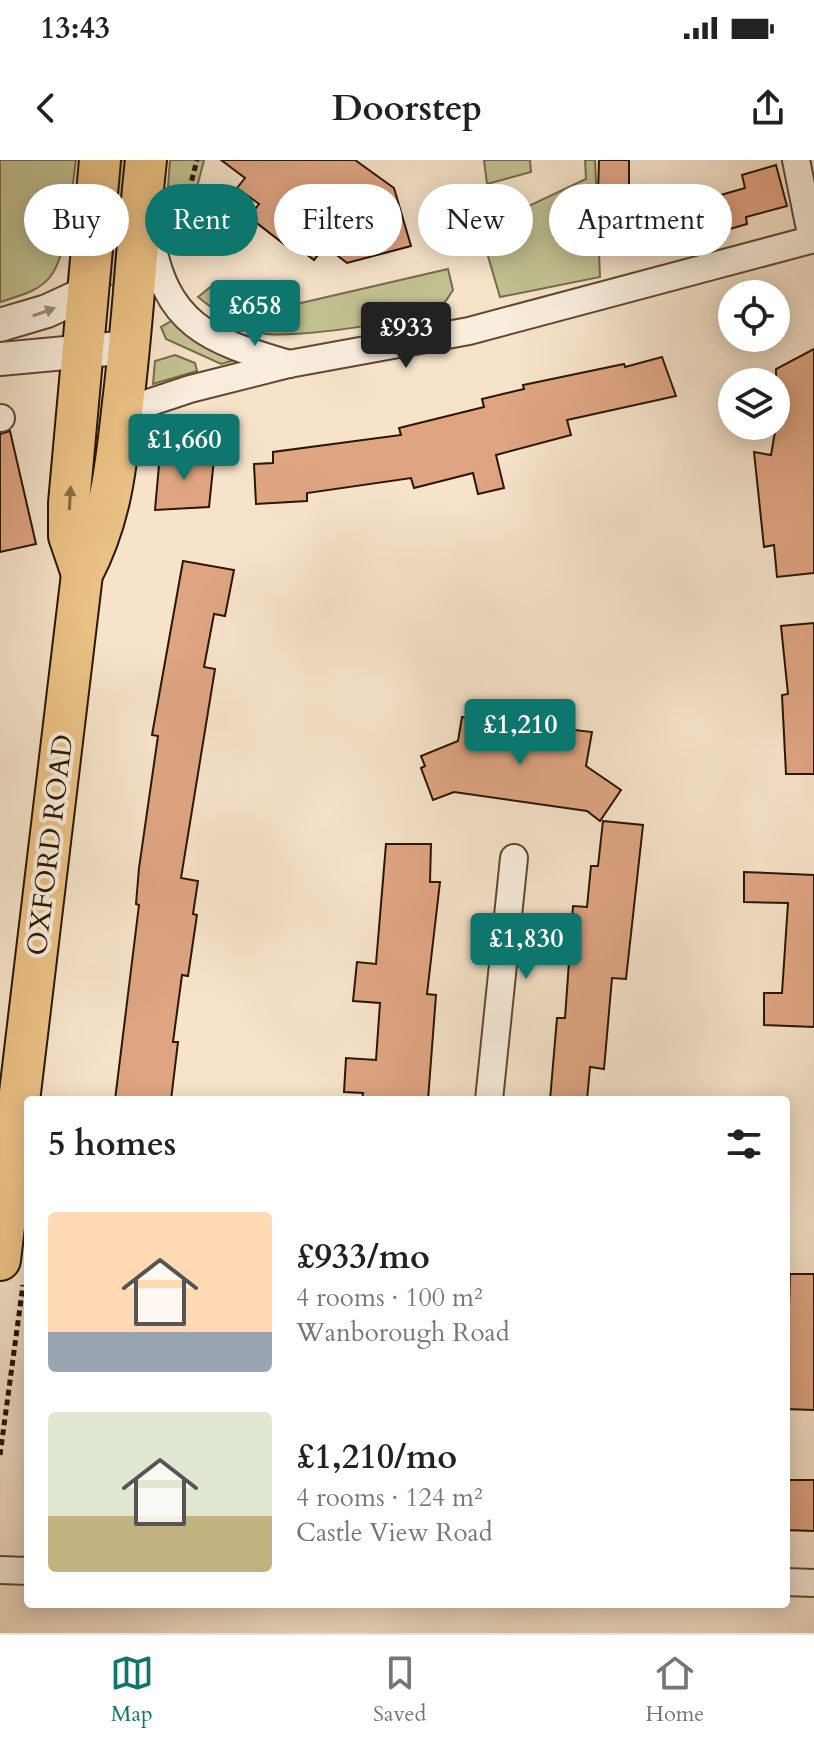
<!DOCTYPE html>
<meta charset="utf-8">
<style>
:root{--surface:#fff;--page:#f2f2f2;--text:#222;--muted:#767676;--line:#e0e0e0;--accent:#0f766e}
body{margin:0;font-family:Cardo,serif;background:var(--page);color:var(--text);height:100vh;display:flex;flex-direction:column;font-size:30px;white-space:nowrap}
*{box-sizing:border-box;margin:0}
p{font-size:26px;color:var(--muted)}
.icon{flex:none;width:44px;height:44px;fill:none;stroke:currentColor;stroke-width:2;stroke-linecap:round;stroke-linejoin:round}
.map{position:relative;flex:1;overflow:hidden}
.details{position:absolute;left:24px;top:936px;width:766px;height:512px;display:flex;flex-direction:column;background:var(--surface);border-radius:8px;box-shadow:0 4px 20px #0003}
.details>*{flex:none}
.banner{position:absolute;left:24px;top:24px;width:766px;height:72px;display:flex;gap:16px}
.tools{position:absolute;left:718px;top:120px;display:grid;gap:16px}
.tools a{display:grid;place-items:center;width:72px;height:72px;border-radius:50%;background:var(--surface);box-shadow:0 4px 20px #0003;font-size:40px}
.price{position:absolute;translate:-50% -68px;padding:0 18px;border-radius:8px;background:var(--accent);color:#fff;font-size:26px;line-height:52px;filter:drop-shadow(0 2px 4px #0008)}
.price::after{content:'';position:absolute;left:50%;top:48px;width:24px;height:18px;margin-left:-12px;background:inherit;clip-path:polygon(0 0,100% 0,50% 100%)}
.price.active{background:#222;color:#fff}
ul{padding:0;list-style:none}
li{display:flex;align-items:center;gap:24px;height:200px;padding:0 24px}
li span{display:grid;place-items:center;flex:none;width:224px;height:160px;border-radius:8px;color:#555}
li>.icon{margin-inline-start:auto}
span .icon{width:96px;height:96px;fill:#fffc;stroke-width:1}
li b{font-size:34px}
h2{display:flex;justify-content:space-between;align-items:center;height:96px;padding:0 24px;font-size:34px}
.chip{padding:0 28px;border-radius:36px;background:var(--surface);box-shadow:0 4px 20px #0003;font-size:28px;line-height:72px}
.chip.active{background:var(--accent);color:#fff}
.status{display:flex;justify-content:space-between;align-items:center;height:56px;padding:0 40px;background:var(--surface);direction:ltr}
.status svg{height:22px;fill:currentColor}
header{display:flex;justify-content:space-between;align-items:center;height:104px;padding:0 24px;background:var(--surface);font-size:36px;font-weight:800}
.menu{display:flex;justify-content:space-around;align-items:center;height:112px;border-top:2px solid var(--line);background:var(--surface);font-size:22px;color:var(--muted)}
.menu a{display:grid;justify-items:center;gap:4px}
.menu .active{color:var(--accent)}
.map>svg:first-child{display:block}
.green{fill:#c2c293;stroke:#766c4a;stroke-width:2}
.building{fill:#dfa583;stroke:#2b1601;stroke-width:2}
.lines{fill:none;stroke-linecap:round;stroke-linejoin:round}
.minor-casing{stroke:#5e4933;stroke-width:30}
.tertiary-casing{stroke:#5e4933;stroke-width:36}
.primary-casing{stroke:#2b1601;stroke-width:44}
.path{stroke:#2b1601;stroke-width:5;stroke-dasharray:6 4;stroke-linecap:butt}
.minor{stroke:#f9eddd;stroke-width:26}
.tertiary{stroke:#f9eddd;stroke-width:32}
.primary{stroke:#ebc285;stroke-width:40}
.oneway{fill:#9c8c7a}
.oneway2{fill:#8b6c43}
.labels{text-anchor:middle;dominant-baseline:central;stroke-width:8;stroke-linejoin:round;paint-order:stroke}
.street-label{font-size:28px;fill:#2b1601;stroke:#f9eddd}
</style>
<div class="status"><b>13:43</b><svg viewBox="0 0 49 12"><path d="M0 12V9h3v3zM5 12V6h3v6zM10 12V3h3v9zM15 12V0h3v12zM26 1h20v11H26zM47 4h2v5h-2z"/></svg></div>
<header><svg class="icon" aria-label="back" viewBox="0 0 24 24"><path d="M15 5l-7 7 7 7"/></svg>Doorstep<svg class="icon" aria-label="share" viewBox="0 0 24 24"><path d="M12 15V3M7 8l5-5 5 5M5 13v7h14v-7"/></svg></header>
<div class="map">
<svg width="814" height="1473" viewBox="0 0 814 1473">
<rect width="100%" height="100%" fill="#f6e3ca"/>
<filter id="stains"><feTurbulence type="fractalNoise" baseFrequency=".0025" numOctaves="4"/><feColorMatrix values="0 0 0 0 .2 0 0 0 0 .09 0 0 0 0 .02 0 0 0 .5 -.17"/></filter>
<radialGradient id="worn" r=".72"><stop offset=".6" stop-color="#630" stop-opacity="0"/><stop offset="1" stop-color="#630" stop-opacity=".3"/></radialGradient>
<g class="green">
<path d="M0,0H76C71,31 69,93 50,117C38,132 18,136 0,142Z"/>
<path d="M119,0H130L114,125L104,124Z"/>
<path d="M170,0H204L190,55L167,40Z"/>
<path d="M484,0H530L531,12L487,24Z"/>
<path d="M585,0H595L600,117L500,137L480,69L586,19Z"/>
<path d="M448,109L453,130C450,134 447,141 442,145C424,161 286,180 262,173C236,167 218,153 198,137L213,125L236,141L233,151L262,152Z"/>
<path d="M175,159L235,200L221,204L166,179L161,167Z"/>
<path d="M175,195L195,203L197,211L153,224L155,201Z"/>
</g>
<g class="building">
<path d="M221,0H355L394,28L411,86L347,103L325,86L314,100L289,81L285,85L249,57L259,44L237,28L245,18Z"/>
<path d="M599,0H629V36L598,35Z"/>
<path d="M776,5L787,46L746,57L747,64L702,77L693,43L745,28L742,15Z"/>
<path d="M814,189V413L777,417L774,385L764,387L754,292L771,295L776,266V209Z"/>
<path d="M662,197L676,236L567,260L571,275L496,295L504,328L478,334L473,313L414,328L411,318L307,333V341L256,344L254,304L273,303V292L401,275L399,268L484,247L482,239L524,229L523,225L624,204L625,207Z"/>
<path d="M10,271L36,384L0,392V274Z"/>
<path d="M160,294L214,299L209,347L155,350Z"/>
<path d="M183,401L234,410L225,456L214,454L204,507L215,509L181,718L198,721L193,754L197,755L188,816L182,815L173,882H178L171,940H115L139,745L136,744L139,708L158,576L152,575Z"/>
<path d="M814,463V614H786L782,535L788,534L781,466Z"/>
<path d="M462,557L592,572L586,606L621,630L600,661L587,651L454,632L433,640L421,608L425,606L421,596L458,581Z"/>
<path d="M603,661L643,665L626,819L612,818L604,909L590,907L587,940H550L557,858H565L573,746L587,747L591,706H598Z"/>
<path d="M386,684H431L430,722H440L427,834L436,835L428,940H362L363,933L344,932L346,898L376,900L380,843L353,841L357,802L376,804Z"/>
<path d="M744,712L814,715V867L764,865V833H782L788,743L744,742Z"/>
<path d="M790,1114H814V1250L786,1249Z"/>
<path d="M786,1320H814V1371L786,1370Z"/>
</g>
<g class="lines">
<g class="minor-casing">
<g id="minor">
<path d="M796,0L812,79"/>
<path d="M150,73C165,166 208,180 289,204"/>
<path d="M0,258H1"/>
<path d="M121,262L148,243L190,229L289,204L469,171L814,79"/>
<path d="M489,940L514,698"/>
<path d="M0,1410L28,1411"/>
<path d="M786,1422L814,1423"/>
</g>
</g>
<g class="tertiary-casing">
<g id="tertiary">
<path d="M0,165L47,151L86,133"/>
<path d="M0,199L130,187"/>
</g>
</g>
<g class="primary-casing">
<g id="primary">
<path d="M82,414L69,376V343L100,0"/>
<path d="M0,1100L82,414C112,357 116,305 123,243C133,162 137,81 146,0"/>
</g>
</g>
<g class="path">
<path d="M179,69L197,0"/>
<path d="M0,1295L23,1125"/>
</g>
<use href="#minor" class="minor"/>
<use href="#tertiary" class="tertiary"/>
<use href="#primary" class="primary"/>
</g>
<defs><path id="oneway-solid" d="M-6-.8H1V-3.2L6.5 0L1 3.2V.8H-6Z" transform="scale(2)"/></defs>
<use class="oneway" href="#oneway-solid" transform="translate(44 152) rotate(-20)"/>
<use class="oneway2" href="#oneway-solid" transform="translate(70 338) rotate(-87)"/>
<g class="labels">
<g class="street-label">
<text transform="translate(50 685) rotate(-83)">OXFORD ROAD</text>
</g>
</g>
<rect width="100%" height="100%" filter="url(#stains)"/>
<rect width="100%" height="100%" fill="url(#worn)"/>
</svg>
<div class="tools">
<a><svg class="icon" aria-label="locate" viewBox="0 0 24 24"><circle cx="12" cy="12" r="6"/><path d="M12 2v4M12 18v4M2 12h4M18 12h4"/></svg></a>
<a><svg class="icon" aria-label="layers" viewBox="0 0 24 24"><path d="M12 4l9 5-9 5-9-5zM3 14l9 5 9-5"/></svg></a>
</div>
<b class="price" style="left:255px;top:188px">£658</b>
<b class="price active" style="left:406px;top:210px">£933</b>
<b class="price" style="left:184px;top:322px">£1,660</b>
<b class="price" style="left:520px;top:607px">£1,210</b>
<b class="price" style="left:526px;top:821px">£1,830</b>
<div class="banner">
<a class="chip">Buy</a>
<a class="chip active">Rent</a>
<a class="chip">Filters</a>
<a class="chip">New</a>
<a class="chip">Apartment</a>
</div>
<section class="details">
<h2>5 homes<svg class="icon" aria-label="filters" viewBox="0 0 24 24"><path d="M4 7h16M4 17h16"/><circle cx="9" cy="7" r="2"/><circle cx="15" cy="17" r="2"/></svg></h2>
<ul>
<li><span style="background:linear-gradient(#ffd9b3 75%,#9aa5b1 0)"><svg class="icon" aria-label="home" viewBox="0 0 24 24"><path d="M3 11l9-7 9 7M6 9v11h12V9"/></svg></span><div><b>£933/mo</b><p>4 rooms · 100 m²</p><p>Wanborough Road</p></div></li>
<li><span style="background:linear-gradient(#dfe7d0 65%,#c2b280 0)"><svg class="icon" aria-label="home" viewBox="0 0 24 24"><path d="M3 11l9-7 9 7M6 9v11h12V9"/></svg></span><div><b>£1,210/mo</b><p>4 rooms · 124 m²</p><p>Castle View Road</p></div></li>
</ul>
</section>
</div>
<nav class="menu">
<a class="active"><svg class="icon" aria-label="map" viewBox="0 0 24 24"><path d="M3 6l6-2 6 2 6-2v14l-6 2-6-2-6 2zM9 4v14M15 6v14"/></svg>Map</a>
<a><svg class="icon" aria-label="saved" viewBox="0 0 24 24"><path d="M7 4h10v16l-5-4-5 4z"/></svg>Saved</a>
<a><svg class="icon" aria-label="home" viewBox="0 0 24 24"><path d="M3 11l9-7 9 7M6 9v11h12V9"/></svg>Home</a>
</nav>
